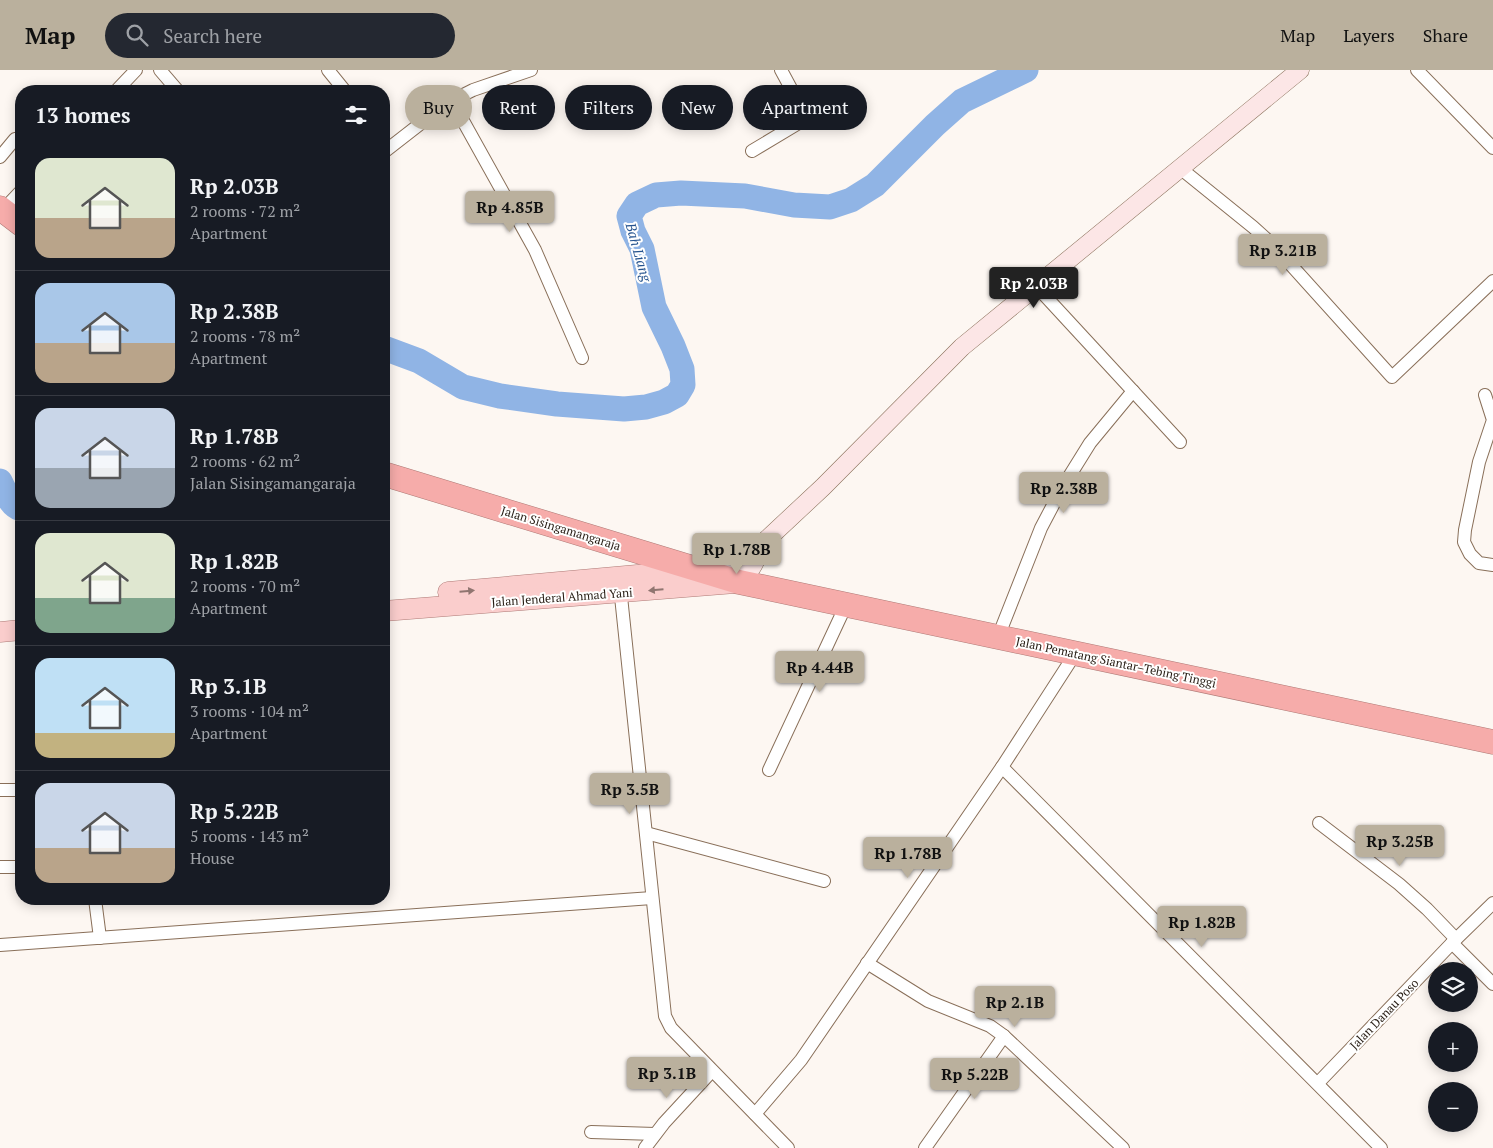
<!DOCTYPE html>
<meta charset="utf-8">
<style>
:root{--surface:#171b24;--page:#242831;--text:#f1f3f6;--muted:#9ea1a6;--line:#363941;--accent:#bab09d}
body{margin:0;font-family:"PT Serif",serif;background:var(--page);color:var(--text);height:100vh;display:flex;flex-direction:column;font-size:19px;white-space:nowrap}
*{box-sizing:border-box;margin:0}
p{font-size:16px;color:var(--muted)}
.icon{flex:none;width:28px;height:28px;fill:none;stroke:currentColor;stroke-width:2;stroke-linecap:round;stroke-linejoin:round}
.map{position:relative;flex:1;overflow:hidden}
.side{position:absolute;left:15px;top:15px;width:375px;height:820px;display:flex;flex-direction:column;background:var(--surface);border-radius:20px;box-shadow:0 2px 12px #0003}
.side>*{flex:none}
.guide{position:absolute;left:405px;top:15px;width:475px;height:45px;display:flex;gap:10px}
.buttons{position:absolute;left:1428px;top:892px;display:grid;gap:10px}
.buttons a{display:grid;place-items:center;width:50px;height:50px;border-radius:50%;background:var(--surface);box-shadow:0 2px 12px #0003;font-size:25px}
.price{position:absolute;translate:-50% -42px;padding:0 11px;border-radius:5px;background:var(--accent);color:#111;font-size:16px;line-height:32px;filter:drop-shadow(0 1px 2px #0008)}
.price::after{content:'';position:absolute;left:50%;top:30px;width:15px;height:11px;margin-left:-8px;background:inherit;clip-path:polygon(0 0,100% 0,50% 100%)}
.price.on{background:#222;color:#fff}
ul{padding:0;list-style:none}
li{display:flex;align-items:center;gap:15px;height:125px;padding:0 20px}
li+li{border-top:1px solid var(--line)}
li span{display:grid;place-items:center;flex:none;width:140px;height:100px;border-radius:15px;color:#555}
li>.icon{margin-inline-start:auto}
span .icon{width:60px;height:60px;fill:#fffc;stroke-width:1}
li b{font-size:21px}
h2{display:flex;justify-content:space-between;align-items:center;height:60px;padding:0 20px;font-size:21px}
.chip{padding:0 18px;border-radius:22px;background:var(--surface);box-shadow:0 2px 12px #0003;font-size:18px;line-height:45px}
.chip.on{background:var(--accent);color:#111}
header{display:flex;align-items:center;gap:30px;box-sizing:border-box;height:70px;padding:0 25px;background:var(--accent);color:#111}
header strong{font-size:24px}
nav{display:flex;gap:28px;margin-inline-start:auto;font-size:18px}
.search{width:350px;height:45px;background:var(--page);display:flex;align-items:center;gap:12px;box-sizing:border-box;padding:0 18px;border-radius:28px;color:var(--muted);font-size:19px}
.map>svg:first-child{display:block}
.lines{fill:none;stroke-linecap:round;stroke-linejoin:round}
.river{stroke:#90b4e5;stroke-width:25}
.street-casing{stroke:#896f59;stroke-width:14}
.secondary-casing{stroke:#896f59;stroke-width:19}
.primary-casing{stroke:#ae7a76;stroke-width:21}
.highway-casing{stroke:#ae7a76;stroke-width:25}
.street{stroke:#fff;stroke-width:12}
.secondary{stroke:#fce6e6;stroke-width:18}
.primary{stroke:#facdcc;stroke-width:20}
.highway{stroke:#f6acaa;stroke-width:24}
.oneway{fill:#907570}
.labels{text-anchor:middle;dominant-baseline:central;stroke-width:4;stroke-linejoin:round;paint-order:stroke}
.street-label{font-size:12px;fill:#271d14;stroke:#fff}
.water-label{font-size:14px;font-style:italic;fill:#25538e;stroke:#fff}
</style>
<header>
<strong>Map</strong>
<div class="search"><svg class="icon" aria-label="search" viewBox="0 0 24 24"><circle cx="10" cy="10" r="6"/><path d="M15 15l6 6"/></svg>Search here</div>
<nav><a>Map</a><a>Layers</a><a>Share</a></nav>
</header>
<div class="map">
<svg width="1493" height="1078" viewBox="0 0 1493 1078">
<rect width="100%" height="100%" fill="#fdf7f2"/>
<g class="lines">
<g class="river">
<path d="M384,278L419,291L463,317L500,326L557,334L624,339L646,337L664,332L677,325L683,315L682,299L673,276L654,237L642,179L633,161L629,146L637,134L656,125L681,123L745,126L794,135L830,137L851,130L875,115L935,55L962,31L1026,0"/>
<path d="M0,411C5,421 10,436 21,439"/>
</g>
<g class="street-casing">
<g id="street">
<path d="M160,0L178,21"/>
<path d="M328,0L345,21"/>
<path d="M1417,0L1493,78"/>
<path d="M116,21L136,0"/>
<path d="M452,31L535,180L582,288"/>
<path d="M752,81L802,51L804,47L802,39L781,0"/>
<path d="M384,82L447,33L473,20L531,0"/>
<path d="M0,87L15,69"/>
<path d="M1180,98L1253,157L1273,175L1392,307L1493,211"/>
<path d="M3,140L21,121"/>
<path d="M1036,216L1180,372"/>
<path d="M1485,325L1493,350L1479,392L1465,460L1464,472L1470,484L1479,493L1493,495"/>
<path d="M620,517L665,946L671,958L788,1078"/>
<path d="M998,567L1041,458L1062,418L1090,373L1133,321"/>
<path d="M1002,697L1381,1078"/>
<path d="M769,700L846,535"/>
<path d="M0,720H21"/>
<path d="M1319,753L1399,814L1427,839L1456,869"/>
<path d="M646,763L824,811"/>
<path d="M0,797H21"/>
<path d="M95,829L100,868"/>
<path d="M1452,873L1493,914"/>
<path d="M0,875L652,828"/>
<path d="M867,893L928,931L990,956L1004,966L1123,1078"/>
<path d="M1318,1013L1452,873L1493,833"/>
<path d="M755,1044L801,990L1002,697L1075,584"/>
<path d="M591,1062L655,1064"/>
<path d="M645,1078L664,1053L712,1001"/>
<path d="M925,1078L1004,966"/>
</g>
</g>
<g class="secondary-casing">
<g id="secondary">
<path d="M698,499L733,489L762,474L823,417L962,277L1300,0"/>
<path d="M739,512C752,501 757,489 762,474"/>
</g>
</g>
<g class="primary-casing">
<g id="primary">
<path d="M448,522L693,500"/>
<path d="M384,541L735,513"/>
<path d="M0,562L21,560"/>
</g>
</g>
<g class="highway-casing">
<g id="highway">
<path d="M0,138L21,154"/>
<path d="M384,404L739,512L1493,672"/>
</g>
</g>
<use href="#street" class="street"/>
<use href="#secondary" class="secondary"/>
<use href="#primary" class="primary"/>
<use href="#highway" class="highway"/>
</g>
<defs><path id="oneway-solid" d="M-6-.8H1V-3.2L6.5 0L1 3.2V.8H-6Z" transform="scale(1.25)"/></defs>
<g class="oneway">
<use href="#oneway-solid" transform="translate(656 520) rotate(175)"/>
<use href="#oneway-solid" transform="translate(467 521) rotate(-5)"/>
</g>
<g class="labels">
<g class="street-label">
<text transform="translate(561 458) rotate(17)">Jalan Sisingamangaraja</text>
<text transform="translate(562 527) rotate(-4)">Jalan Jenderal Ahmad Yani</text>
<text transform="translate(1116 592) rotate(12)">Jalan Pematang Siantar–Tebing Tinggi</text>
<text transform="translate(1384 944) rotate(-46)">Jalan Danau Poso</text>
</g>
<g class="water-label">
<text transform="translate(639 182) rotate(74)">Bah Liang</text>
</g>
</g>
</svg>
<div class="buttons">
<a><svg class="icon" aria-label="layers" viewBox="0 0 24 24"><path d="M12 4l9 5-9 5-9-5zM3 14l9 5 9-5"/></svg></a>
<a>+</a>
<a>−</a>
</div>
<b class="price" style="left:510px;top:163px">Rp 4.85B</b>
<b class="price" style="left:1283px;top:206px">Rp 3.21B</b>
<b class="price on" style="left:1034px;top:239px">Rp 2.03B</b>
<b class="price" style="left:1064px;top:444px">Rp 2.38B</b>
<b class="price" style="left:737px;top:505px">Rp 1.78B</b>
<b class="price" style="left:820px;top:623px">Rp 4.44B</b>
<b class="price" style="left:630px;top:745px">Rp 3.5B</b>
<b class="price" style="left:1400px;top:797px">Rp 3.25B</b>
<b class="price" style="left:908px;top:809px">Rp 1.78B</b>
<b class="price" style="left:1202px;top:878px">Rp 1.82B</b>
<b class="price" style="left:1015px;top:958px">Rp 2.1B</b>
<b class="price" style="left:667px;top:1029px">Rp 3.1B</b>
<b class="price" style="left:975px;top:1030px">Rp 5.22B</b>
<div class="guide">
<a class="chip on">Buy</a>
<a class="chip">Rent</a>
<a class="chip">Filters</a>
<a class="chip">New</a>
<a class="chip">Apartment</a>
</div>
<section class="side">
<h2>13 homes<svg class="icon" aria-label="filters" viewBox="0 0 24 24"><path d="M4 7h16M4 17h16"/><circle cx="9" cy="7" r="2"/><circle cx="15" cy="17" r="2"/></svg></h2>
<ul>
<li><span style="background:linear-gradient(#dfe7d0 60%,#b9a48a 0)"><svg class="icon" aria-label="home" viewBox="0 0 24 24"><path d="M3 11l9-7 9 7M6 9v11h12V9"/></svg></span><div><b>Rp 2.03B</b><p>2 rooms · 72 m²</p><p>Apartment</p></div></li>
<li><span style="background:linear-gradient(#a9c7e8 60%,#b9a48a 0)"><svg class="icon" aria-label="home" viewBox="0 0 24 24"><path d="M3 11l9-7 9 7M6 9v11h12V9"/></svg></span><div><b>Rp 2.38B</b><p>2 rooms · 78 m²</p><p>Apartment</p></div></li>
<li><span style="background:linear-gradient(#c9d6e8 60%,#9aa5b1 0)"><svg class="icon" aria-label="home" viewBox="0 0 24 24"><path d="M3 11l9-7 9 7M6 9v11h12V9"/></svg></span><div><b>Rp 1.78B</b><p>2 rooms · 62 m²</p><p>Jalan Sisingamangaraja</p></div></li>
<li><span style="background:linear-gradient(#dfe7d0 65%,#7fa58c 0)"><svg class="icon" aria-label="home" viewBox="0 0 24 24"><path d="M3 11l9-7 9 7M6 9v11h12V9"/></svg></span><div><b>Rp 1.82B</b><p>2 rooms · 70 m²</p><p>Apartment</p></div></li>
<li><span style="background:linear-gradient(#bfe0f5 75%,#c2b280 0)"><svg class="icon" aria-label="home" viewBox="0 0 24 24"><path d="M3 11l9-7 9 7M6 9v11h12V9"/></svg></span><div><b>Rp 3.1B</b><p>3 rooms · 104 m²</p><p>Apartment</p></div></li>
<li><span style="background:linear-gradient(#c9d6e8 65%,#b9a48a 0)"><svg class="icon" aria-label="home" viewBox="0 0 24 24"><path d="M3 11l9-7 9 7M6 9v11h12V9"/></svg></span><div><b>Rp 5.22B</b><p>5 rooms · 143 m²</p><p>House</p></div></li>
</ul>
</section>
</div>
